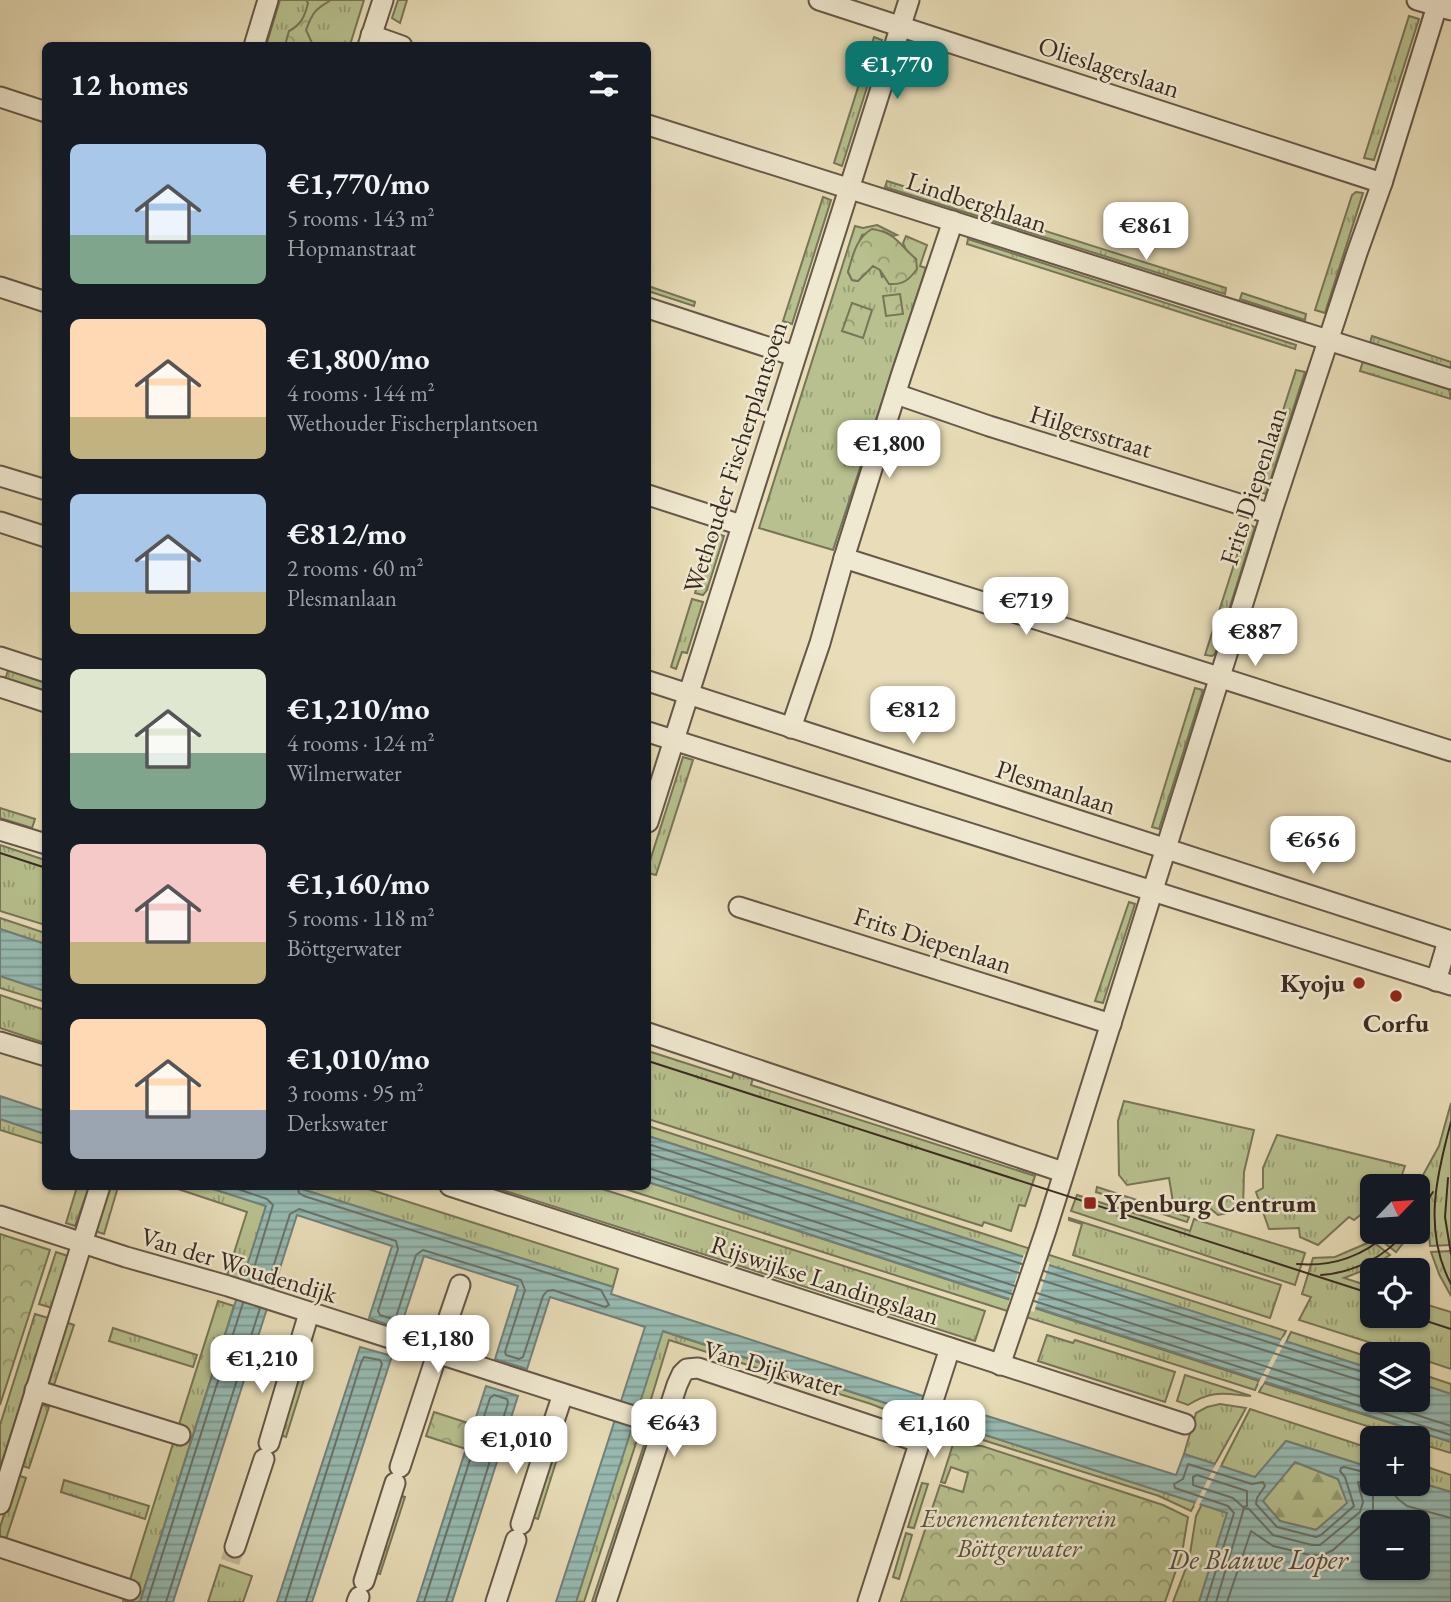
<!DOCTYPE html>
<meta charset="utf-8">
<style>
:root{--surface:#171b24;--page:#20242c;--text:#f1f3f6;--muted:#9ea1a6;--accent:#0f766e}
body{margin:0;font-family:"EB Garamond",serif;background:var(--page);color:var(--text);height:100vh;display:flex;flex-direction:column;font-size:26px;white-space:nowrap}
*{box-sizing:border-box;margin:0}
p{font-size:23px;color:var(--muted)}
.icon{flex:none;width:38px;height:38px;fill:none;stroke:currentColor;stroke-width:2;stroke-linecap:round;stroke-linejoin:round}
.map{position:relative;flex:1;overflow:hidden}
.side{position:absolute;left:42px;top:42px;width:609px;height:1148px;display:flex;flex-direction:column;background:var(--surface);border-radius:10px;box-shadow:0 2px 5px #0004}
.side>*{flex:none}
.needle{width:46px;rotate:65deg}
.controls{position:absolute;left:1360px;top:1174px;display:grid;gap:14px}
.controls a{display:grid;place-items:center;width:70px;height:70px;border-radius:10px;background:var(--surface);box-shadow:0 2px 5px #0004;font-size:35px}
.price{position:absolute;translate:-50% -60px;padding:0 16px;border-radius:14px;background:#fff;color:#222;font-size:23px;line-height:46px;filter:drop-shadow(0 2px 4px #0008)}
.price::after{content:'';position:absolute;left:50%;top:42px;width:21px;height:16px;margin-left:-10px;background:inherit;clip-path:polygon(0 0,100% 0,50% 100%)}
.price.selected{background:var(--accent);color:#fff}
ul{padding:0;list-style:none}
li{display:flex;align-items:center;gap:21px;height:175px;padding:0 28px}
li span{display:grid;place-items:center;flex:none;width:196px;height:140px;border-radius:10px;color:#555}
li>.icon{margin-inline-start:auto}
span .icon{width:84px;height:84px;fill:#fffc;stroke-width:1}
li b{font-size:30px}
h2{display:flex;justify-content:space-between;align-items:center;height:84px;padding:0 28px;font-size:30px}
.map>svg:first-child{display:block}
.grass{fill:url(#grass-tufts);stroke:#787558;stroke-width:2}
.forest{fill:url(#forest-firs);stroke:#787558;stroke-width:2}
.park{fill:url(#park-crowns);stroke:#787558;stroke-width:2}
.water{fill:url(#water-rules);stroke:#728179;stroke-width:2;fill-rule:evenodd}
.pier{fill:#e8ddb8}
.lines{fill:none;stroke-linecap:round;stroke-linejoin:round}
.shore{stroke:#68726a;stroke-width:2}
.street-tunnel{stroke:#c5b99a;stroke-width:19;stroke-dasharray:19 10;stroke-linecap:butt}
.street-casing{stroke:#665748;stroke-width:23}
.street{stroke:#f0e9d1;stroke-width:19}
.tram{stroke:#3a2a22;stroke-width:2}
.poi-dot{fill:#8f2418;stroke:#f0e9d1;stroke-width:2.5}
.labels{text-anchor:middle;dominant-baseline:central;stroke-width:5;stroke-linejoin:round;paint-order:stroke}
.street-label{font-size:26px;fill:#3a2a22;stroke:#f0e9d1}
.poi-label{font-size:26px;font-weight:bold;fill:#3a2a22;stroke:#f0e9d1;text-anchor:end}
.park-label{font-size:26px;font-style:italic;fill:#59503d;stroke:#f0e9d1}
.water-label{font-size:28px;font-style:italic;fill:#514e46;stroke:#f0e9d1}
</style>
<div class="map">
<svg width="1451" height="1602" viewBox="0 0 1451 1602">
<defs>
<pattern id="grass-tufts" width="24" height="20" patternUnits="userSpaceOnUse" patternTransform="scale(1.75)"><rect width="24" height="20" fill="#b7c08e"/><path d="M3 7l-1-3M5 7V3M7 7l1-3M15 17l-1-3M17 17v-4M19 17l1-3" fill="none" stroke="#969c74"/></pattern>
<pattern id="forest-firs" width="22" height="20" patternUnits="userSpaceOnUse" patternTransform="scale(1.75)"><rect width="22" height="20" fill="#b7c08e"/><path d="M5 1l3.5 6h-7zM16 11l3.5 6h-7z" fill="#969c74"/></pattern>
<pattern id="park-crowns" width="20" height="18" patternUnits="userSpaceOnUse" patternTransform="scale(1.75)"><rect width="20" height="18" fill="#b7c08e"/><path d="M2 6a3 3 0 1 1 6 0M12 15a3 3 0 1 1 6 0" fill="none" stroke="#969c74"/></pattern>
<pattern id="water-rules" width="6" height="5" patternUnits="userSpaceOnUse" patternTransform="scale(1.75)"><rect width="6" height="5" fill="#97bbb3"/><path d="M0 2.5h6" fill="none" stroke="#7c9891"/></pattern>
</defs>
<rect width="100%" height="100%" fill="#e8ddb8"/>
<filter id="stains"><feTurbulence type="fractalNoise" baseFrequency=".00286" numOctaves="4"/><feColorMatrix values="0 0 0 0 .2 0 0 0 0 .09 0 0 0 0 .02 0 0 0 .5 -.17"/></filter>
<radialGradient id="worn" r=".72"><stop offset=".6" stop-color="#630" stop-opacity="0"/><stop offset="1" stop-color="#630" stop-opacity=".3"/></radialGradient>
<g class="grass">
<path d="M280,0H364L350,45L266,46Z"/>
<path d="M398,0H407L400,23L392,18Z"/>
<path d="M1409,16L1419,19L1374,160L1364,158Z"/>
<path d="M874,37L882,40L842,166L834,163Z"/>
<path d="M887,181L1226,288L1225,294L885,187Z"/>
<path d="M1356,192L1363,193L1325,313L1315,310L1352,195Z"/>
<path d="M823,197L831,200L792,324L783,321Z"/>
<path d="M877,225L897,235L893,236L883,231L862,235L848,272L852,280L858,281L873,265L880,270L882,277L916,259L907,252L903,243L906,236L927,245L920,266L926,268L833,550L759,528L855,226L863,228Z"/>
<path d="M968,239L1296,345L1295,349L967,244Z"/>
<path d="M648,286L695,302L694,306L648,291Z"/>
<path d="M1242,293L1306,314L1305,320L1240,299Z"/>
<path d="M1372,336L1451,362V373L1369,346Z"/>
<path d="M1363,361L1449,388L1451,399L1360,371Z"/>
<path d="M1296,370L1305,372L1266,494L1257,491Z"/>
<path d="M1247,524L1255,527L1215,654L1212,656L1205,655Z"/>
<path d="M714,533L724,536L707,590L703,595L695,593Z"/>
<path d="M692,599L703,602L687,653L682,652L676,669L671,667Z"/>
<path d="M9,668L45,679V694L4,682Z"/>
<path d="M1195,688L1203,690L1159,829L1152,827Z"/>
<path d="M683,757L693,760L656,875L648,873V867Z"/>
<path d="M0,808L35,819L32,828L0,818Z"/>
<path d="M0,845L45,860V925L0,911Z"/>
<path d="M1129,902L1135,904L1103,1003L1095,1001Z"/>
<path d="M0,918L45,933V944L0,929Z"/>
<path d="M0,976L45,991V1002L0,988Z"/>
<path d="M0,995L45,1010V1043L0,1028Z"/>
<path d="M648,1051L732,1078L734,1072L753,1078L751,1085L1035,1176L1025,1206L1019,1205L1011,1231L984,1222L982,1226L648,1119Z"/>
<path d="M1124,1101L1254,1130L1244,1172L1243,1210L1218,1215L1206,1205L1173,1202L1169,1178L1127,1185L1119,1175L1118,1121Z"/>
<path d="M1451,1103V1245L1430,1246L1427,1214L1418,1225L1417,1186L1439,1146Z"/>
<path d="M0,1119L45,1134V1144L0,1130Z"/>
<path d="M648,1126L1286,1331L1281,1340L648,1136Z"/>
<path d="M1277,1135H1278L1405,1166L1398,1186H1372V1206L1354,1220L1349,1217L1318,1245L1300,1237L1299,1228L1269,1229L1256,1192L1263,1188V1168Z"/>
<path d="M648,1182L1259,1381L1255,1390L619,1187L648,1186Z"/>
<path d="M77,1187H89L75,1226L66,1223Z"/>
<path d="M108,1187H118L104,1234L95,1231Z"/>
<path d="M172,1187H207L266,1206L243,1280L227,1275L247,1212Z"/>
<path d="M295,1187H362L618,1269L613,1287Z"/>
<path d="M493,1187H596L985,1311L975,1341Z"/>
<path d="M1097,1187L1189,1217L1187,1222L1096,1192Z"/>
<path d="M1077,1195L1190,1231L1194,1219L1305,1253L1295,1285L1071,1211Z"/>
<path d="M1069,1218L1281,1285L1270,1318L1073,1255L1082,1224L1069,1220Z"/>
<path d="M1383,1232H1412L1396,1252L1377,1237Z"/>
<path d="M1372,1241L1390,1255L1367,1269L1344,1278L1372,1287V1316H1418V1302L1451,1312V1369L1418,1358V1354H1406L1299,1320L1311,1297L1302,1294L1313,1258L1335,1257Z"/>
<path d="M1451,1251V1296L1439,1274L1431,1252Z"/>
<path d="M56,1252L68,1256L52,1308L39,1304Z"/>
<path d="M218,1301L234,1306L140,1602H123Z"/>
<path d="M35,1314L48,1318L0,1468V1425Z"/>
<path d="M65,1322L74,1325L54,1385L45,1382Z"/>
<path d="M113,1328L197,1355L193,1367L109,1341Z"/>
<path d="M662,1331L919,1414L917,1422L871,1404L669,1340L648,1409L638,1406Z"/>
<path d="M1291,1332L1372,1358V1369L1286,1342Z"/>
<path d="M1047,1335L1073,1343L1075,1340L1175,1372L1165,1402L1038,1361Z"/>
<path d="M298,1371L306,1373L286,1437L277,1434Z"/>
<path d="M1418,1373L1451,1384V1394L1418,1383Z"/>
<path d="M1185,1375L1251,1396C1226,1394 1213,1389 1188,1405L1177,1401Z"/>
<path d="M1264,1383L1451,1442V1453L1418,1443V1438H1405L1259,1392Z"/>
<path d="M40,1404L49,1407L29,1468L20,1465Z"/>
<path d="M1220,1404L1246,1408L1215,1464L1184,1454L1196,1413L1207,1407Z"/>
<path d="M1250,1409L1372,1449V1468L1286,1441L1255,1478L1221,1466Z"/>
<path d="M944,1422L1196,1502L1191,1511L1159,1496L983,1440L961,1438L941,1431Z"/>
<path d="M630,1431L639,1434L584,1602H576Z"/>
<path d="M645,1442L647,1447L597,1602H592Z"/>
<path d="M549,1453L558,1456L538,1519L529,1516Z"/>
<path d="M1418,1464L1451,1475V1492L1418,1482Z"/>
<path d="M17,1475L26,1478L6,1539L0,1537V1527Z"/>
<path d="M64,1480L149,1506L145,1519L61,1492Z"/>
<path d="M922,1483L928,1484L914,1528L908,1527Z"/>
<path d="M396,1494L405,1497L380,1574L371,1571Z"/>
<path d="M1202,1504L1228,1513L1199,1602H1173L1189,1560L1196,1516Z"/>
<path d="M906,1533L912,1535L899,1579L893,1577Z"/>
<path d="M220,1565L252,1576L243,1602H208Z"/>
</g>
<path class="forest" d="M1295,1462L1338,1479L1348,1503L1316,1530L1280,1521L1262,1501Z"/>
<g class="park">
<path d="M306,0H331C315,10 313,11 306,30L313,45H285L289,31C301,25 305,16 308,3Z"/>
<path d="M872,229C897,233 899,245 916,259L917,269C909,280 903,285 889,284L880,270L873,266L858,281L852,280L848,272C853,255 856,238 872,229Z"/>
<path d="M900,294L903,314L886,316L883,296Z"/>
<path d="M852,303L872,310L863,338L842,331Z"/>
<path d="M0,1234L50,1250L0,1405Z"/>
<path d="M434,1412L474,1425L466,1449L426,1436Z"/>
<path d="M953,1444L982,1446L1163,1505L1188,1517L1182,1553L1165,1602H901L940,1485L963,1492L968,1473L951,1467L945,1483L941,1482Z"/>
</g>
<g class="water">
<path d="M0,929L45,944V991L0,976Z"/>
<path d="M0,1096L45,1111V1134L0,1119Z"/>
<path d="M648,1136L1372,1369V1400H1418V1383L1451,1394V1442L648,1182Z"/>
<path d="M207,1187H295L613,1287L611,1294L923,1396L1176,1475L1184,1454L1255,1477L1286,1441L1372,1468V1484H1418V1482L1451,1492V1602H1199L1227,1513L663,1331L576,1602H556L645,1327L550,1297L527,1369L495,1359L518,1286L424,1256L400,1329L369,1318L392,1246L297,1215L173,1602H140L266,1206ZM1295,1462L1338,1479L1347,1503L1316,1530L1280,1521L1263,1501ZM1372,1522H1418V1568H1372Z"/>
<path d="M360,1347L392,1356L312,1602H277Z"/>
<path d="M486,1386L518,1396L452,1602H417Z"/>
</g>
<g class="pier">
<path d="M1024,1254L1050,1262L1034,1312L1008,1304Z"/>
<path d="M1283,1337L1287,1338L1262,1386L1258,1384Z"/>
<path d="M1217,1462L1221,1464L1198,1507L1194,1506Z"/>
</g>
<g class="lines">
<g class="shore">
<path d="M648,1144L1022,1264"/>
<path d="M648,1153L1019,1273"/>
<path d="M648,1168L1015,1286"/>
<path d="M648,1176L1012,1294"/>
<path d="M229,1186L267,1199L273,1205L250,1281"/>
<path d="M1044,1271L1372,1375"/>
<path d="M1041,1280L1372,1384"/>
<path d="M267,1286L290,1214L299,1209L396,1241L398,1249L378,1311L380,1315L393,1319L396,1317L416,1255L423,1250L521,1280L525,1290L505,1352L506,1355L519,1359L523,1357L543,1296L547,1291L553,1290L605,1307L609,1305L601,1290L304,1196L299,1193L298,1186"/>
<path d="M1037,1293L1451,1426"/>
<path d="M1034,1301L1451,1435"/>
<path d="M1197,1475L1247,1491V1506L1243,1507L1233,1498L1193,1485V1477Z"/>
<path d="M147,1602L243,1303"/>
<path d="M166,1602L260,1308"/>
<path d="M285,1602L361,1363L364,1357L380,1360L382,1364L306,1602"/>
<path d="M424,1602L490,1398L494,1395L507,1399L508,1403L446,1602"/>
<path d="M1206,1602L1234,1513L1228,1506L1175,1488L1174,1484L1183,1479L1188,1464L1252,1484L1263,1482L1265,1486L1257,1498L1256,1504L1277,1527L1316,1537L1321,1535L1354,1506L1345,1477L1340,1471L1341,1468L1344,1467L1372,1474"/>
<path d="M1216,1602L1244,1508L1249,1509L1273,1535L1312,1545H1320L1360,1512L1363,1502L1358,1482L1372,1483"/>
<path d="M1227,1602L1251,1531L1273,1546L1310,1555H1323L1333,1550L1366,1521L1373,1510V1494L1389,1487L1398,1499L1407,1506L1451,1518"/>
</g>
<path class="street-tunnel" d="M230,1562L235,1547"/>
<g class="street-casing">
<g id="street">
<path d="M819,0L1382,183"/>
<path d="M1417,0L1451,10"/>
<path d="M371,35L402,46"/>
<path d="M254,46L268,0"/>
<path d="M368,46L383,0"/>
<path d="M0,97L46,112"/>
<path d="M648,125L1451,379"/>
<path d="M0,287L46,302"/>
<path d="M648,308L795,356"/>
<path d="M896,394L989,426L1271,514"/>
<path d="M0,476L46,490"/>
<path d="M648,495L741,525"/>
<path d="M0,522L46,537"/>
<path d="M844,558L1451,751"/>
<path d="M0,657L46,672"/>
<path d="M648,681L1451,941"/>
<path d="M0,687L46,702"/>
<path d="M791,728L820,643L844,558L901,376L953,221"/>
<path d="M648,732L1451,985"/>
<path d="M648,822L909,0"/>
<path d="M0,830L46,844"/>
<path d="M739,907L1111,1024"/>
<path d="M1436,981L1448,941"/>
<path d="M648,1033L1063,1172"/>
<path d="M0,1042L46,1056"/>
<path d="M450,1186L1185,1424"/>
<path d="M0,1216L126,1257L228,1286L664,1426"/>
<path d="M446,1326L460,1285"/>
<path d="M300,1343L309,1313"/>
<path d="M1000,1365L1046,1230L1271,514L1357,253L1382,183L1437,6"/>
<path d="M35,1390L180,1435"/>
<path d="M553,1424L563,1394"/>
<path d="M269,1443L294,1359"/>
<path d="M400,1467L441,1342"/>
<path d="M0,1504L100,1186"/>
<path d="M521,1524L548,1440"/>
<path d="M0,1547L130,1590"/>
<path d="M235,1547L264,1459"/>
<path d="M364,1581L395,1483"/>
<path d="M357,1602L359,1597"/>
<path d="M496,1602L516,1540"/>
<path d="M606,1602L677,1385L682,1374L687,1369L698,1368L919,1442"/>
<path d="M868,1602L950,1348"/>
</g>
</g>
<use href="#street" class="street"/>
<g class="tram">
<path d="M0,853L46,868"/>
<path d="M648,1061L1372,1294"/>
<path d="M1451,1122C1436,1177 1423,1231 1451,1284"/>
<path d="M1448,1178L1445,1217L1451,1254"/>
<path d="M1418,1215L1433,1192"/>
<path d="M1297,1264C1334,1267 1363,1256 1390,1232"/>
<path d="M1321,1275C1352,1273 1386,1257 1405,1232"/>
<path d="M1411,1316L1451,1329"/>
</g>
</g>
<g class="poi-dot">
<circle cx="1359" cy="983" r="7"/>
<circle cx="1396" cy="996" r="7"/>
<rect x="1083" y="1196" width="14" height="14" rx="3.5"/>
</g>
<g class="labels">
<g class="street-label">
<text transform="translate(1109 67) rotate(18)">Olieslagerslaan</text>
<text transform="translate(977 202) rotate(18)">Lindberghlaan</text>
<text transform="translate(1091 431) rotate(17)">Hilgersstraat</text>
<text transform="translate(735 457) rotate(-72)">Wethouder Fischerplantsoen</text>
<text transform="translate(1253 486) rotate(-72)">Frits Diepenlaan</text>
<text transform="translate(1056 787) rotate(18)">Plesmanlaan</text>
<text transform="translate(933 940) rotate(18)">Frits Diepenlaan</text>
<text transform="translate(239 1265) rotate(17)">Van der Woudendijk</text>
<text transform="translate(825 1280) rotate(18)">Rijswijkse Landingslaan</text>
<text transform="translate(773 1368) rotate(16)">Van Dijkwater</text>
</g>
<g class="poi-label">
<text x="1345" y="983">Kyoju</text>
<text x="1396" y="1023" text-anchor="middle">Corfu</text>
<text x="1104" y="1203" text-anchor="start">Ypenburg Centrum</text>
</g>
<g class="park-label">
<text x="1019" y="1518">Evenemententerrein<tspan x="1019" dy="30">Böttgerwater</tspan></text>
</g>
<g class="water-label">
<text x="1258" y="1559">De Blauwe Loper</text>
</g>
</g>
<rect width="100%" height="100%" filter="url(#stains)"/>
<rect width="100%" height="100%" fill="url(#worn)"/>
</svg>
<div class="controls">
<a><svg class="needle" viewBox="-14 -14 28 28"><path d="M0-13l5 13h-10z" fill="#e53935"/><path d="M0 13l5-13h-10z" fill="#9ea1a6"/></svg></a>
<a><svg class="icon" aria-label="locate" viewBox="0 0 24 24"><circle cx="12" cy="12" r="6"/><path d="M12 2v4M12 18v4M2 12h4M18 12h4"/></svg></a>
<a><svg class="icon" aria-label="layers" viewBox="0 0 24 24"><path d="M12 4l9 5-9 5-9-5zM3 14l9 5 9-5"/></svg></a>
<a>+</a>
<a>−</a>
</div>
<b class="price selected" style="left:897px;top:101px">€1,770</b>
<b class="price" style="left:1146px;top:262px">€861</b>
<b class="price" style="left:889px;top:480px">€1,800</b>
<b class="price" style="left:1026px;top:637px">€719</b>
<b class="price" style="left:1255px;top:668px">€887</b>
<b class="price" style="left:913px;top:746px">€812</b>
<b class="price" style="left:1313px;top:876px">€656</b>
<b class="price" style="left:438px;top:1375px">€1,180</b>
<b class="price" style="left:262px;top:1395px">€1,210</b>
<b class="price" style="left:674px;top:1459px">€643</b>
<b class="price" style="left:934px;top:1460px">€1,160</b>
<b class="price" style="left:516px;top:1476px">€1,010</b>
<section class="side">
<h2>12 homes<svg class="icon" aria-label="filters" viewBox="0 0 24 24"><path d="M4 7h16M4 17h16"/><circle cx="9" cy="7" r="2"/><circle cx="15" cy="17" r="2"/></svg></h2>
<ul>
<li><span style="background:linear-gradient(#a9c7e8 65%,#7fa58c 0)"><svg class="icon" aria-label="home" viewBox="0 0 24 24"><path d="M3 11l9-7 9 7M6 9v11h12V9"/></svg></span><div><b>€1,770/mo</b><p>5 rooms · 143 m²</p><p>Hopmanstraat</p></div></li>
<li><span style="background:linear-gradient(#ffd9b3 70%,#c2b280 0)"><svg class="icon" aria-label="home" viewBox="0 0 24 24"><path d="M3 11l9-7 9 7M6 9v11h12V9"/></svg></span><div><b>€1,800/mo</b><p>4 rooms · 144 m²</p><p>Wethouder Fischerplantsoen</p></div></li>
<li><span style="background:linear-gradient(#a9c7e8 70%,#c2b280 0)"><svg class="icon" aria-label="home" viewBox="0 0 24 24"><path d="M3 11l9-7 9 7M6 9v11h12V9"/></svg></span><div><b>€812/mo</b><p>2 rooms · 60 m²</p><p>Plesmanlaan</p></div></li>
<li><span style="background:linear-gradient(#dfe7d0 60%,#7fa58c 0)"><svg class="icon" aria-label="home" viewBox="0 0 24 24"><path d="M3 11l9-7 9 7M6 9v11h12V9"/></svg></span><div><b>€1,210/mo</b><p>4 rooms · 124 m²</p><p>Wilmerwater</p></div></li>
<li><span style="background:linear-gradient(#f6c9c9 70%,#c2b280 0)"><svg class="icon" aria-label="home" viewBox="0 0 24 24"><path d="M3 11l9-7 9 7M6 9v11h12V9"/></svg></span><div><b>€1,160/mo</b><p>5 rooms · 118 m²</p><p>Böttgerwater</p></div></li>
<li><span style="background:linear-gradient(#ffd9b3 65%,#9aa5b1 0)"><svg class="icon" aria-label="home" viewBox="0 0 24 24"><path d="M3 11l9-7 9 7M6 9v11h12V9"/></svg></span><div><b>€1,010/mo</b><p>3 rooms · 95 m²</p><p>Derkswater</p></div></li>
</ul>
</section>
</div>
